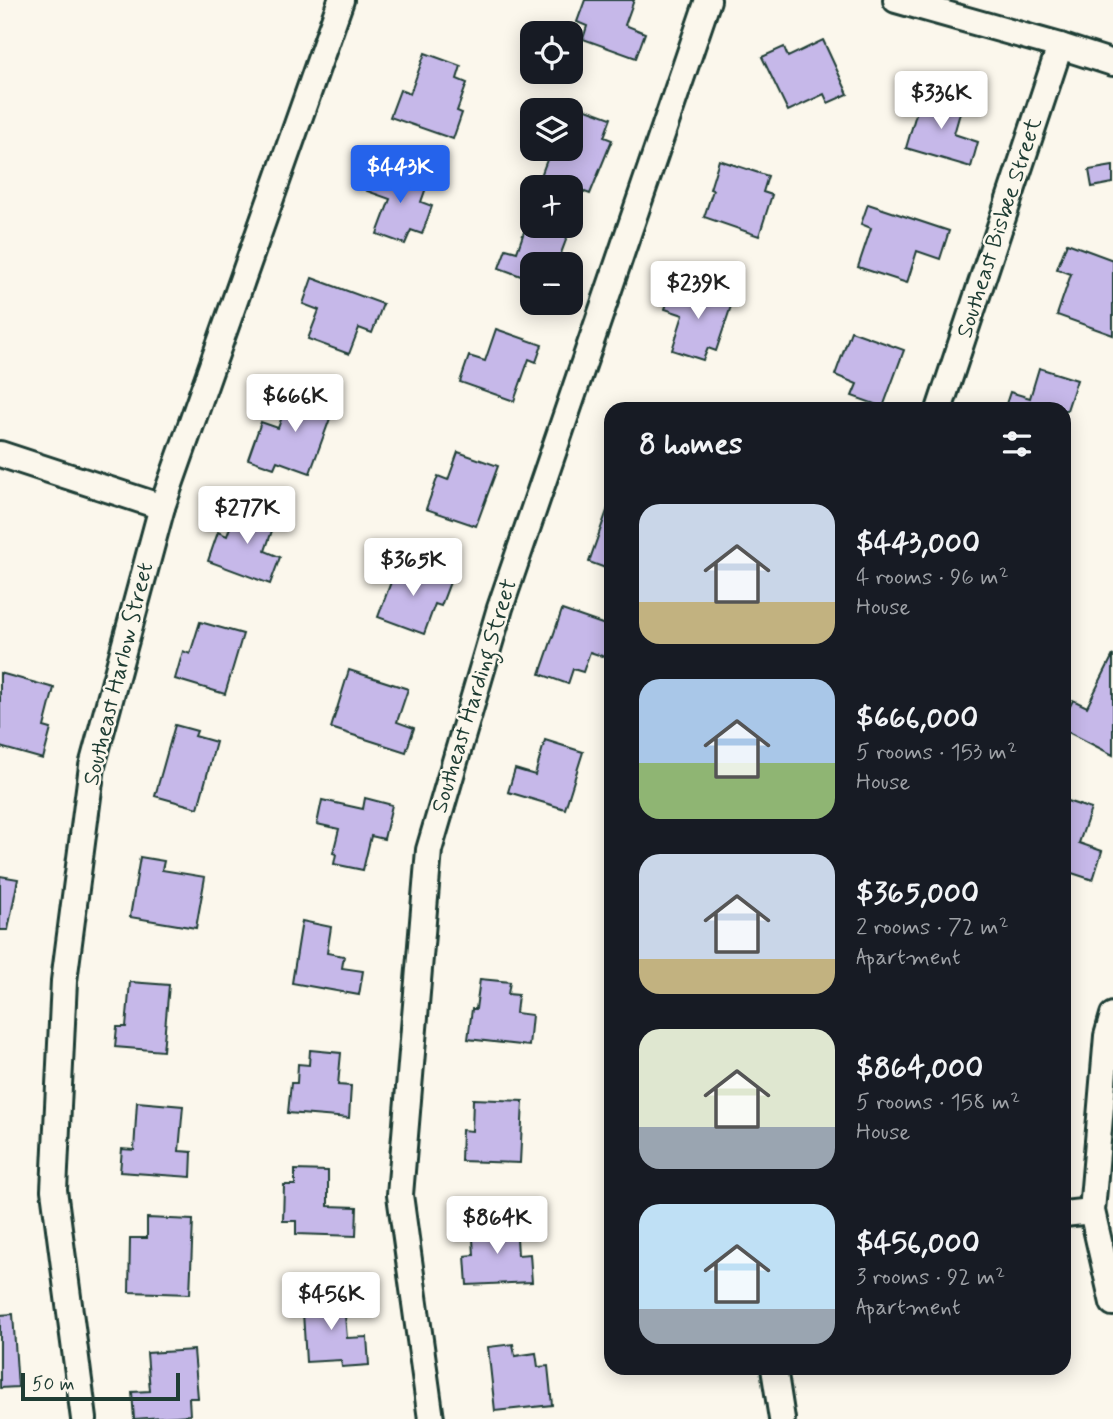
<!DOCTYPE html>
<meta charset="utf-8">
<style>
:root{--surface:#171b24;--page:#242831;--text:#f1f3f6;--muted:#9ea1a6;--accent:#2563eb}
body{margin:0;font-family:Mynerve,sans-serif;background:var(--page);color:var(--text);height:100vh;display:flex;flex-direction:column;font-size:26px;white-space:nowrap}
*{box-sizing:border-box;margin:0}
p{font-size:23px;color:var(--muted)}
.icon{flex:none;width:38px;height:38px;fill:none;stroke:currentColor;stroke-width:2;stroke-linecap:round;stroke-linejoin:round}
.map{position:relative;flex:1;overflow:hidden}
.sheet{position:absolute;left:604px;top:402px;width:467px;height:973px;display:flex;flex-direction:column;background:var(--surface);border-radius:21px;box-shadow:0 4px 18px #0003}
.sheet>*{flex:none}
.fabs{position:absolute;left:520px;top:21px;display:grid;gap:14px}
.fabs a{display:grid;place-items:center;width:63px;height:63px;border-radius:14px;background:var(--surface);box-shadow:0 4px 18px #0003;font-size:35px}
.scale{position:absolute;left:21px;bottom:18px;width:159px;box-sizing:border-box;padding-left:7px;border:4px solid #1f3d34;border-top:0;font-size:19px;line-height:24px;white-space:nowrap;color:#1f3d34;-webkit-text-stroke:5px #fbf7ec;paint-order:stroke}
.price{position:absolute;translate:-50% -60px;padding:0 16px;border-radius:7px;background:#fff;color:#222;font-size:23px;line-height:46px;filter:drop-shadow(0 2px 4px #0008)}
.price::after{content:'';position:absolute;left:50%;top:42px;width:21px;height:16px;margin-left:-10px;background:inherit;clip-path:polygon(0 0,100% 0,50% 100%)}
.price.selected{background:var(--accent);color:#fff}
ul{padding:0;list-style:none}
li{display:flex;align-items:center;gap:21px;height:175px;padding:0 35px}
li span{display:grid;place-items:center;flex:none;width:196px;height:140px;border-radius:21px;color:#555}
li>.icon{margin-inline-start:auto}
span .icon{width:84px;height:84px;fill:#fffc;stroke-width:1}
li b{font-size:30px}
h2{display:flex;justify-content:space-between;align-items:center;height:84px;padding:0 35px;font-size:30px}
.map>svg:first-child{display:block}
.building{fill:#c6b8e9;stroke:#1f3d34;stroke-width:2}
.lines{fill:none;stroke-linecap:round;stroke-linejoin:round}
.minor-casing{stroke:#1f3d34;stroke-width:30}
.minor{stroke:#fbf7ec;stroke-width:24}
.labels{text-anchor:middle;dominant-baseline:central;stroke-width:5;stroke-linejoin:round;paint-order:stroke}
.street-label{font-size:23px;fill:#1f3d34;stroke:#fbf7ec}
</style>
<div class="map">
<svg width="1113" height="1419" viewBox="0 0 1113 1419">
<rect width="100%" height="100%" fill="#fbf7ec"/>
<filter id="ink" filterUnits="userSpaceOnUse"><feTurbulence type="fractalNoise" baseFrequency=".0143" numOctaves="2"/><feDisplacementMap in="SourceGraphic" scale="14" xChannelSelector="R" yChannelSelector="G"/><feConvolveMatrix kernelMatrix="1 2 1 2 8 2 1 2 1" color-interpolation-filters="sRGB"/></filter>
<g filter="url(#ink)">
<g class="building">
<path d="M585,0H634L625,25L645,33L636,58L583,39L587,26L577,22Z"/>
<path d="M823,40L848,94L828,103L824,94L788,111L762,57L784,47L788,57Z"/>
<path d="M425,53L461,66L457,79L467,83L457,111L462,113L453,139L390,117L400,90L410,94Z"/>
<path d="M936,91L964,99L954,134L978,142L971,167L906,148L920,100L932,103Z"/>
<path d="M570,103L611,118L604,137L612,140L590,194L541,176L551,149H570Z"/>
<path d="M719,160L768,176L763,192L772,195L759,236L704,217L713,190L710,189Z"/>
<path d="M1113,166V183L1092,187L1089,170Z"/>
<path d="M375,167L427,185L421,202L432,206L422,234L411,230L405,244L377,234L390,199L367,191Z"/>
<path d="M868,204L949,231L940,259L917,251L907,283L858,267L871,228L861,224Z"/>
<path d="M526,226H552L569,232L557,264H532V280L499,268L506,249L517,252Z"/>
<path d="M1067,243L1113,260V335L1057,315L1071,274L1057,269Z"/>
<path d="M312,278L383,304L372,333L359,328L349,354L308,339L319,310L303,304Z"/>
<path d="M674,284L732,303L716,351L708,348L703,360L672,350L683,315L665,309Z"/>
<path d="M496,329L542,345L536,362L529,359L514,401L460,382L469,356L485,361Z"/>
<path d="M851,331L904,350L883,407L852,396L857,384L835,375Z"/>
<path d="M1039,368L1077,380L1067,410H1004L1010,392L1030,398Z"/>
<path d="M304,391L336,402L310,473L277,461L274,468L248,459L261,422L278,428L288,400L299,404Z"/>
<path d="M458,452L498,466L476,526L426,509L438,476L448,480Z"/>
<path d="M238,505L276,519L265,551L280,557L270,584L208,561L218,532L227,536Z"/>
<path d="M608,508H611V570L589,562Z"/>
<path d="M398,563L450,582L441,606L435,604L424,634L378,617Z"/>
<path d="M562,610L611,627V659L590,652L583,672L573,669L568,684L540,674Z"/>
<path d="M200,622L243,634L225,694L175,679L183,651L190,654Z"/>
<path d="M1113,655V755L1064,730V718L1073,700L1087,707Z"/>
<path d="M349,670L408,689L397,722L414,728L406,752L331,728Z"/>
<path d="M0,673L54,688L44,727L51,729L43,759L0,747Z"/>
<path d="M175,725L197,731L195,736L216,742L198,808L155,796Z"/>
<path d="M545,740L583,752L565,809L508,792L515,769L535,775Z"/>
<path d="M365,798L392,805L384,839L371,836L363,870L334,864L336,854L333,853L339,829L317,824L322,800L363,809Z"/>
<path d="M1064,800L1091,809L1079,843L1102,851L1093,880L1069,872L1067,879L1064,878Z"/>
<path d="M140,857L164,861L162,870L205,877L196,928L130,917Z"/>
<path d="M0,876L18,879L8,930H0Z"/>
<path d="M302,921L331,927L327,953L344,956L342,968L363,971L359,995L292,983Z"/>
<path d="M480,979L510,982L508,994L518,995L516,1013L532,1015L529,1046L468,1039L472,1009H476Z"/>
<path d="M130,982L169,985L163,1051L115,1047L117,1027H126Z"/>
<path d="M310,1050L341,1053L338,1085L351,1086L349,1118L288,1113L291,1083H297L298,1064L309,1065Z"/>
<path d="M473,1099L523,1101L520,1163L461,1161L462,1130L472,1131Z"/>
<path d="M137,1102L183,1106L179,1151L192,1152L191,1177L120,1172L122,1149L134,1150Z"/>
<path d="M295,1170L328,1171V1206L357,1207L356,1236L296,1234V1221H283L284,1185H295Z"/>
<path d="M147,1218L193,1220L190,1294L129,1292L130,1238H147Z"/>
<path d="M516,1220L518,1255L530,1254L532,1282L467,1285L465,1256L474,1255L472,1223Z"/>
<path d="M343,1293L347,1338L367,1337L369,1365L342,1367L341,1360L306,1362L302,1296Z"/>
<path d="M13,1314L18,1387L0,1388V1315Z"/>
<path d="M513,1344L515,1356L536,1353L538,1367L548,1366L552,1405L495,1411L488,1347Z"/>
<path d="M194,1350L198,1398H189L190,1415L134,1419L132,1392L150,1391L147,1353Z"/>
</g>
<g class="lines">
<g class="minor-casing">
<g id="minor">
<path d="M896,0L1060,46L1113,63"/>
<path d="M939,410L1060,46"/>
<path d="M0,454L162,507"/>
<path d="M1113,1015L1107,1036L1092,1211L1113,1303"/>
<path d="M1064,1214L1092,1211"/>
<path d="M774,1368L782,1419"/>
<path d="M84,1419L54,1190L64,981L92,766L162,507L341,0"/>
<path d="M431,1419L400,1195L429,850L500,608L708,0"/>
</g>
</g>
<use href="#minor" class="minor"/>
</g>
</g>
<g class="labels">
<g class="street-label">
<text transform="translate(1000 228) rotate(-72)">Southeast Bisbee Street</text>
<text transform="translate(119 674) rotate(-76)">Southeast Harlow Street</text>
<text transform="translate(475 696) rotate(-73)">Southeast Harding Street</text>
</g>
</g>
</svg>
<div class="fabs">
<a><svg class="icon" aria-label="locate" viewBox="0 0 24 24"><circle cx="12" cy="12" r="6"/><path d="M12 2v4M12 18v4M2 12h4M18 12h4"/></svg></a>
<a><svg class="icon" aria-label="layers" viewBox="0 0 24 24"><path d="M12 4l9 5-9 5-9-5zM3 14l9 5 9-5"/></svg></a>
<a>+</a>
<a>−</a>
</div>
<div class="scale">50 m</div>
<b class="price" style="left:941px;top:131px">$336K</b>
<b class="price selected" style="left:400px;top:205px">$443K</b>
<b class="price" style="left:698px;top:321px">$239K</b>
<b class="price" style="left:295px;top:434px">$666K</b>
<b class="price" style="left:247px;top:546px">$277K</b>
<b class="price" style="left:413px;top:598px">$365K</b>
<b class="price" style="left:497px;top:1256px">$864K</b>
<b class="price" style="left:331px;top:1332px">$456K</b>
<section class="sheet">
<h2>8 homes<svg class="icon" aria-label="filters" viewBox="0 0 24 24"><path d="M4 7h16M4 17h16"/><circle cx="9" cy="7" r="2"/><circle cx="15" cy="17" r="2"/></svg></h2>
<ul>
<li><span style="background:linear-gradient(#c9d6e8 70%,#c2b280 0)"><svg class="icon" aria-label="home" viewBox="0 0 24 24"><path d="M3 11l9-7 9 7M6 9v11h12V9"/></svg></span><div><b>$443,000</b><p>4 rooms · 96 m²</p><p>House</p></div></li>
<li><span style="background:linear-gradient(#a9c7e8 60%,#8fb573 0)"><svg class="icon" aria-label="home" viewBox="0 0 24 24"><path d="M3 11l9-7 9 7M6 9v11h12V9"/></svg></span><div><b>$666,000</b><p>5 rooms · 153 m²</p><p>House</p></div></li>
<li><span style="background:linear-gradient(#c9d6e8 75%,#c2b280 0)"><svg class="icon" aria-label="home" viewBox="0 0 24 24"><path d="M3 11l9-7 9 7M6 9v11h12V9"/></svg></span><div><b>$365,000</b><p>2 rooms · 72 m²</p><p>Apartment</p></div></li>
<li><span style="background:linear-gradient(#dfe7d0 70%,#9aa5b1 0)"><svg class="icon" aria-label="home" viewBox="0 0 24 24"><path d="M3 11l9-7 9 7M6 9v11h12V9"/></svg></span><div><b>$864,000</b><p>5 rooms · 158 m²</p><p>House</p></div></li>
<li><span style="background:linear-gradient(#bfe0f5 75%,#9aa5b1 0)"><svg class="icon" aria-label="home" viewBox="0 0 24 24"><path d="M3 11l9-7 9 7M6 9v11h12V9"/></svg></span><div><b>$456,000</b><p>3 rooms · 92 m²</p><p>Apartment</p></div></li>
</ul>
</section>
</div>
